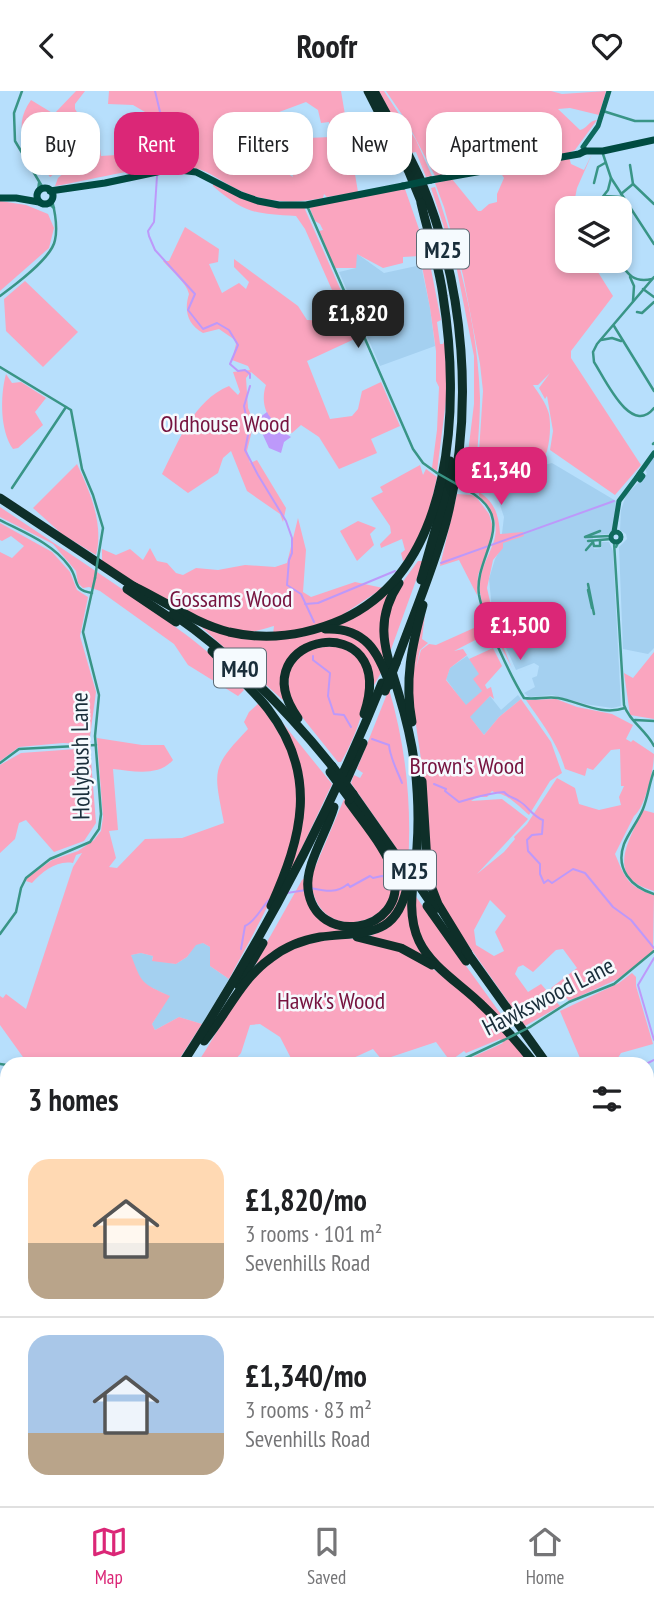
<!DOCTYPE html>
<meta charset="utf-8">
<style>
:root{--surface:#fff;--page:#f6f6f6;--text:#202124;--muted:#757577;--line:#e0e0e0;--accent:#db2777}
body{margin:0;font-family:"PT Sans Narrow",sans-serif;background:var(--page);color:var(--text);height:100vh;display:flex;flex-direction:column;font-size:26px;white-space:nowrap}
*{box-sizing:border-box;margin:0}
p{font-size:23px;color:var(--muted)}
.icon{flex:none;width:38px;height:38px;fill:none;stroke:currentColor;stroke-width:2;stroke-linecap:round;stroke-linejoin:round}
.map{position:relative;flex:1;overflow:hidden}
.panel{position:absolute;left:0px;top:966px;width:654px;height:450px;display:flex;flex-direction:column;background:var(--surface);border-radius:21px 21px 0 0;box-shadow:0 4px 10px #0003}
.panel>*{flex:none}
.hud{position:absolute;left:21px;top:21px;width:612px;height:63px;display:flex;gap:14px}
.tools{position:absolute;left:555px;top:105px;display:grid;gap:14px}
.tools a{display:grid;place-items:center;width:77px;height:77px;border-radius:14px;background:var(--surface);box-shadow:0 4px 10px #0003;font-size:35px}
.price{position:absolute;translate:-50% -60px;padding:0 16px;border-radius:14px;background:var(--accent);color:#fff;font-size:23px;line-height:46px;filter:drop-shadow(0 2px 4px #0008)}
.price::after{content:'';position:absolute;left:50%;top:42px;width:21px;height:16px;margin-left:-10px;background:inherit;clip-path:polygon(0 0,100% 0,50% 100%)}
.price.on{background:#222;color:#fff}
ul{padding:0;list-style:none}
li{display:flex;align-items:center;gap:21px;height:175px;padding:0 28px}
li+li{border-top:2px solid var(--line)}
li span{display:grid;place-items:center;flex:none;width:196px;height:140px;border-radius:21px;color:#555}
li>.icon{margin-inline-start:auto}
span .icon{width:84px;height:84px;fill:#fffc;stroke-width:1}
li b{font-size:30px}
h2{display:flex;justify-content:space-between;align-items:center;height:84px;padding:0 28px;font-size:30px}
.chip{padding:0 24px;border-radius:21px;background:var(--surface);box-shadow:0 4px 10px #0003;font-size:24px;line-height:63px}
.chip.on{background:var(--accent);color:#fff}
header{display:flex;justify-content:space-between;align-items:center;height:91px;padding:0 28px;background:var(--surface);font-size:32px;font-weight:700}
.menu{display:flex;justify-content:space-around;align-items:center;height:98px;border-top:2px solid var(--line);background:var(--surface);font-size:19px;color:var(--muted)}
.menu a{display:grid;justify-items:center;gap:4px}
.menu .on{color:var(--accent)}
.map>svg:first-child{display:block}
.built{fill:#a4d0f0}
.green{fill:#faa5bf;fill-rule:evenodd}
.water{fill:#bd99fa}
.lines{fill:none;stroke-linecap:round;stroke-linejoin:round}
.stream{stroke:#bd99fa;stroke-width:2}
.street{stroke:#399586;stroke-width:2.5}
.secondary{stroke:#0f6a5d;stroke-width:5}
.primary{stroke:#004b41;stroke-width:7}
.highway{stroke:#0e2f29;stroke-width:9}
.street-bridge{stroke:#399586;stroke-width:2.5}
.primary-bridge{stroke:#004b41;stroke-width:7}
.highway-bridge{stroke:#0e2f29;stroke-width:9}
.labels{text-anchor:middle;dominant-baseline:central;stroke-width:5;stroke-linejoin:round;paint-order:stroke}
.shield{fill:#f5fafe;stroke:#5b6a75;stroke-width:2}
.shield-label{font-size:23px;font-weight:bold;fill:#192d3a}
.park-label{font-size:24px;fill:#76133f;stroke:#f5fafe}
.street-label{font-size:24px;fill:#192d3a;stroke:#f5fafe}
</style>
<header><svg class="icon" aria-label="back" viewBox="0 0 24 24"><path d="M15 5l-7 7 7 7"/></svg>Roofr<svg class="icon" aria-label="heart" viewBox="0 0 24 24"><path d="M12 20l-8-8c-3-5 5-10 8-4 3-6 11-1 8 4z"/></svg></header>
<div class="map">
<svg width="654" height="1415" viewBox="0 0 654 1415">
<rect width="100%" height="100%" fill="#b7dffc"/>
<g class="built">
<path d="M356,162L384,182L421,174L430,217L435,255L380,275L339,181L356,177Z"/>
<path d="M654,365V557L648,563L623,558L619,456L627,448L626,443L620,439L621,419L626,404L647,383L645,377Z"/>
<path d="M552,372L616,410L614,436L612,440L608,443L593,444V448L594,458L601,457L602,451H609L613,460L621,615L612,617L585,613L552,604L529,606L524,602L535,596L532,587L537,585L539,575L534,572L516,579L498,539L492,518L489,488L495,468L500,459L504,426L497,405L527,393L544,374Z"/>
<path d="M467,565L480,583L482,601L466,615L446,588L450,577Z"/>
<path d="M518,604L521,608L499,626L484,644L469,625L490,605L501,619Z"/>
<path d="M203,852L210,856V875L229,888L202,933L179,926L155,939L152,933L169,905L148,895L136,885L131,864L141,862L153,865L152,869L176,873L187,866L196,853Z"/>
</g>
<g class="green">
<path d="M76,0H85L75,13V18L82,29L81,31L63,22L60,25L82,35L95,36L81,62L50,86C30,58 9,41 31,9L54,23Z"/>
<path d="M109,0H341L358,101L327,106L324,103L323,107C291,113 262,112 233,96C221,90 209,80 195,77C159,70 93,89 55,95L58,87L83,65L98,43L101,65L116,64L121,44L147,36L145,21L133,14L108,13ZM306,11L318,19L321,32L329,31L331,46L284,48L293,86L263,68L256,58L258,51L256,36L263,27Z"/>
<path d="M379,0H384L416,49L432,85L426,86L416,61L411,62Z"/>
<path d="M386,0H551L562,3L606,0L599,24L570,17L558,18L580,39C587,38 589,29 597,29L575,59L568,62L435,85L407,31Z"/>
<path d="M592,63L577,97L573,117H567V170H591L613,205L571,260V267L641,374L615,404L550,359L553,340L547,305L545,308L539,297L550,282L538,294H533C539,303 546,312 549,323C551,334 550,349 547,360C541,378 517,401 497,395C489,392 483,383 478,376L483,300L480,273L463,184L444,116L435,92L452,88L478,120H481L489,113L497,111V103L504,87L499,79L569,66L571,73L584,79Z"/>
<path d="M213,92L238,105L304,116L361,245L307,270L330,328L352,325L358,318L362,300L381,291L400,335L371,348L377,362L339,378L319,346L301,334L292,342L285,340C281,333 278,335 272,329C263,320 262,305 266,294L251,281L246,287L248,317L254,331L247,360L250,372L257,369L286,417L283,431L280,423L247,400L231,360L223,367L218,382L188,402L162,383C179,350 193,310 229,295L238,304L240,301L233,281L250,279L248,275L232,269L236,253L235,249L219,238L203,242C187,233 184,219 189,203C186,191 172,181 163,170H169L185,136L219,158L218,171L209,173L222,202L239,192L246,198L249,191L234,176V168L298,215L307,229L337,230L343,215L339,206L336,208L305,138L296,125C255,123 244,122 213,95Z"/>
<path d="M435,96C458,163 478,235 480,307C480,337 476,368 475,398L464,394L474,313V265L455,169L431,97Z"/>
<path d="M405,98L427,161L424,164L425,172L430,173L441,229L437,231L440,253H443L445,247L447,302L437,380L432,377L437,339L439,296L436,290V260L430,217L420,165L403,166V172L383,177L357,163L356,177H335L319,140L323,139L320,133L315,130L309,115L363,105L364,107V105Z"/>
<path d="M0,110L26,114L48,123L54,137L49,157L0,200Z"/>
<path d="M25,190L78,241L43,276L6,240L4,208Z"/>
<path d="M6,283L12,292L21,291L46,307L35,321L43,334L18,357L13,358C0,340 0,305 6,283Z"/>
<path d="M77,373C90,401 104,433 96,464L62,443L33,417Z"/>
<path d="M420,374L423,384L426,378L437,386L429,422L408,467L403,470L401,462L405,459L402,448L381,457L380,453L391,442L390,435L371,407L383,401L380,396Z"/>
<path d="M479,401C495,411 499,425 500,443L523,441L524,445L503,452V457L493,469L487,497L496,538L512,577C501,554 483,527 480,501C476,463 518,445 479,405Z"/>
<path d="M457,403L472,404L477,407L489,423L492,433L493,443L478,484L477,504L459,469L440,475Z"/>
<path d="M0,416C52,451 104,485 155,521C186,544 221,567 244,599L238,605L188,574L174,553L100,500L89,496L83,497L78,492L76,480L53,453L0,426Z"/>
<path d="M298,427L306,459L303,501L311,506L355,491L383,497L336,528L318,536L273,543L274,535C267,537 254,541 248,541C202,540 140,494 102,470V458L116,464L130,458L143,469L150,457L157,470L167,472L176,482L183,484L196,477L218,479L245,474L275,476L287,472Z"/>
<path d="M358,430L376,437L370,443L374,454L357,470L340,440Z"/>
<path d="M0,432L52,461L70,481L77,499L88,506L80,545L96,601L89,653L63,652L19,656L0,670V461L12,467L24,455L11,445L2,450L0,449Z"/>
<path d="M418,470H423L389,564L386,527L399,496Z"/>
<path d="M393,497L387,508L386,573L379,561L338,534L369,517Z"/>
<path d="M425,523L422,548L428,552L420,559L416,577L421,559L429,553L436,554L485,532L489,542L454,560L463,558L467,564L450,577L446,589L466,614L482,600L473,588L479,583L469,568L493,557L502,575L485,594L487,598L491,596L494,608L490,605L470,626L484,644L499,626L521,608L551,651L562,682L550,690L529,724C522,718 511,707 503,704C499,702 495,702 492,700L487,706H477L471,710L502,708L528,728L477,783L504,761L515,748L514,746L527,733L557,687L575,697L579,713L599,719L621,714L619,706L624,695H621L620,658L611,659L593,679L587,677L585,685L565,678C558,652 541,631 526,609L556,608L577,616L612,623L633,634L626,648L631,651L633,649L654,663C654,678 645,717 634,725L615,763C625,787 628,796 654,804L653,860L618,888L569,910L561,901L556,904L551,897L577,877L563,858L556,859L533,881L523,874L518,876L515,883L528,901L541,893L560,915L525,935L443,818L431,787L427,709L412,607L413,567ZM490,809L506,825L495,841L504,860L494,865L476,854L474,839Z"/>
<path d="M198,533L239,545L341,540L365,551L382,580L373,596L372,584L346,552L297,560L282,599L284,610Z"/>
<path d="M339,555C350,561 363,568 366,581C371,606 354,650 341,671H338L290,611L288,585L292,573L310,557Z"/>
<path d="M654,561V628L630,624L624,582L633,587Z"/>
<path d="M389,598C406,656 412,714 408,774L351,692L354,684L360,687L363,682L357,678Z"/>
<path d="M259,612C272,631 286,650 292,673C314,747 262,825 229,888L210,875V856L203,852L196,854L187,866L176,873L152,870L153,865L141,862L131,864C142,893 141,892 170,905L152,933L155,939L179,926L202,933L176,973H28L0,934V905L3,907L6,903L26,918L73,776L82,762L76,764L73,772C57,769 43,780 32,792L26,790L27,787L52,769L78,760L94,749L101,740L103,726L97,647L142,654H164L173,669C158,686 133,680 113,678L118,739L109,740L116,767L109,776L117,777L145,748L182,747L224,732C214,679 210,678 248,638L244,631L249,621Z"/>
<path d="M277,625L332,693L289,784L303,730V699Z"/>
<path d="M90,657L96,732L84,750L54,761L26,729L19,732L15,748L0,762V674L21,662Z"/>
<path d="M344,708C359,731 381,755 390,780C409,834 313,859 311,786Z"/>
<path d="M643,719L654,722V800C604,786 629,750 643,719Z"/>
<path d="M399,782L405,790L399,816L385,833L310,846L255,878L258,867L302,789L307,785L310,811L345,838L386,822L396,783Z"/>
<path d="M409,797V816L428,868L370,845L380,841Z"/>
<path d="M414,803L508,933L506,935C477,909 426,873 416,835C414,825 414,813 414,803Z"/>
<path d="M344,847C429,853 478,914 532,973H458L503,952L500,948L466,962L464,960L450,970L436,951L382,969L373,958L340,973H294L280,946L260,933L250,934L241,962L235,969V973H197C216,944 251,877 281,863C302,853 321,849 344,847Z"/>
<path d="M632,882L636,886V895L653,953L621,962L614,973H570L580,967L560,920L619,892Z"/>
<path d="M654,1015V1119L648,1120V1022Z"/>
<path d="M2,1069L1,1073L7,1081V1193L0,1201V1070Z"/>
<path d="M7,1219V1344L6,1345L0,1343V1224Z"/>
<path d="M648,1256L654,1282V1402L648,1382Z"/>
</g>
<path class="water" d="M267,321C271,329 275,330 280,335C285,339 285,343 291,346L284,351L281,362L269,357L257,331L259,327Z"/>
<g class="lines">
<g class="stream">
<path d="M155,0L161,25C151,40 158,59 157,76"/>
<path d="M157,85L154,131L148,140L149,145L155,159L195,203L188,219L203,238L217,232L229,239L238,254L230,273L238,280L245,279L250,283V287"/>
<path d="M250,295L244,315L249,339L245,359L258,384L286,430L292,447V462L289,469L287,494L301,503L314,531"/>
<path d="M441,472L614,410"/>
<path d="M305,513L318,512L395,480"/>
<path d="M313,565V569L330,582L328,605L334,623L344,624L351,636"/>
<path d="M372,648L389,654C390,667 397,679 402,692"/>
<path d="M434,693L446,698L445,700L459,711C474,707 487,702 504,701C509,707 514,706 519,710C528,715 532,725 543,729L542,743L532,744L527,749L528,760L540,773V783L544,792L548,789L552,792L573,778L585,782L613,816L631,829L654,857"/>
<path d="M311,797C325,800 336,803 348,793L350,796L370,785L373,787L382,785L389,786"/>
<path d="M287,802L306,799"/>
<path d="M241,858L245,835C255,831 261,817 269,809"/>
<path d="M654,867L638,894L654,949"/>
<path d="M646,973L654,969"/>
</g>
<g class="street">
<path d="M22,0L14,22L15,50L43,97"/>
<path d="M603,20L635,30H654"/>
<path d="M603,63L611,87L654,153"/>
<path d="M630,74L633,93"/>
<path d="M594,92L598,76L605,72"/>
<path d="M38,100L39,92"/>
<path d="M621,103L633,93L654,113"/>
<path d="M604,105L621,106"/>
<path d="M48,112L54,117"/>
<path d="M308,117L413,358L423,372L437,382"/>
<path d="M594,117L608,99L611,87"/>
<path d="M619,170C628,184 634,192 652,188"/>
<path d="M630,186L634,195L633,210"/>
<path d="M654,186L597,253L593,261L594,271C605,288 631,346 654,317"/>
<path d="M643,198L654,206"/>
<path d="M0,205C15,194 52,167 55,149C58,136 55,121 52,109"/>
<path d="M637,221L642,222L654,211"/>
<path d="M614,235L654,300"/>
<path d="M601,249L612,247L621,250"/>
<path d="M0,276L71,319L82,378L93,404L103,437L98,467"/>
<path d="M653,353L654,352"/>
<path d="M12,397L66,316"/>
<path d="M467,399C522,429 473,464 479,504C483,527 511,586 524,607C535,609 547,605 558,607C580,611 601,625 625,617"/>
<path d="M0,429C25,442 52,452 69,475C80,489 71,499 92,502"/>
<path d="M585,446L600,440"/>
<path d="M586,446L611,445"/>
<path d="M588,450L611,448"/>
<path d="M593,451L594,455H600V450"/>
<path d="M614,451L624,614C629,630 646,639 654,655"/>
<path d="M616,456L619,450"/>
<path d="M586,459L593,451"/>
<path d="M588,493L594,523"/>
<path d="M588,499L592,517"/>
<path d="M635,629L654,630"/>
<path d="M0,672L19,658L96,654"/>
<path d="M654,680C649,693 648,706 643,718C638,730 629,741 624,753C615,778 631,796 654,803"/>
<path d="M0,843L16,821L21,797L26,787L50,768L90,751L99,738L101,723L95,645L99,604L83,541L95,487"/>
<path d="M530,936L569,911L614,893L654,860"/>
<path d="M0,973L7,974"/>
<path d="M453,973L504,949"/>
<path d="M6,1368H7"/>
<path d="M1,1398L7,1378"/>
<path d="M35,1409L54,1415"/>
<path d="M436,1409L439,1415"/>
<path d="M519,1409L522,1415"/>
<path d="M569,1409L571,1415"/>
<path d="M629,1409L631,1415"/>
<path d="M96,1415L113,1414"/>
<path d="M356,1415L359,1409"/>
<path d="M460,1415L466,1409"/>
</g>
<g class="secondary">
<path d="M583,56L598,35L609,0"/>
<path d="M640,382L643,385L640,389L637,386Z"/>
<path d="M639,383L654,362"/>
<path d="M614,441L619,410L637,386"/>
<circle cx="616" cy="446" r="5"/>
<path d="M648,1123L654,1122"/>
<path d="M282,1415L284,1409"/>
</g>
<g class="primary">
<path d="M586,60H603L654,49"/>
<path d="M431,89L579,63L585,60"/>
<circle cx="45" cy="105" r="8"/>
<path d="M50,100L105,92L171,78L196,81L241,104L258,110L279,114H306L403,95"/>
<path d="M0,107H16L39,111"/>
<path d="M0,1019L7,1028"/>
<path d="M218,1409L221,1415"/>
</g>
<g class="highway">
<path d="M368,0L409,81L423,115"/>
<path d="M374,0C390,30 407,59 421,90C465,196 475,320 446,431C433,479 413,525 396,572"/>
<path d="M0,407L136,497"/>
<path d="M421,489L444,408L450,370"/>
<path d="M399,492C372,533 387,562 399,604C406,627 412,652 415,676C418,703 419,729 417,756C415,787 405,820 419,850C432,877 461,893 482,914C501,932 518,952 535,973"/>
<path d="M133,495C165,510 194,532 229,541C268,550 307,544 343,528C456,476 460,311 443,205C439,173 428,143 421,112"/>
<path d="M127,498L176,531"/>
<path d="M173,523C234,565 286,618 332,675"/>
<path d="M325,538C365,536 378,560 390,594"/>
<path d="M212,560C230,579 251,596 268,618C319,684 302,746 271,815"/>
<path d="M298,627C237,542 401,513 364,623"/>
<path d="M412,631C404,590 412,554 423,514"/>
<path d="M422,690L428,787L438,813L468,862"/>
<path d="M343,697L363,652"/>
<path d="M353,703L398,767"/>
<path d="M334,716C327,741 305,774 308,798C315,857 407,842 394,784C389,761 363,731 349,711"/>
<path d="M391,764L402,780"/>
<path d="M420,796L435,818"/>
<path d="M427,815L466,870"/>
<path d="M357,846L401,857L432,874"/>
<path d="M466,860L547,973"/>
<path d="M238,894L263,852"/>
<path d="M204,950C227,923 241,888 271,867C285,856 302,849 320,846C366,840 398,848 408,791"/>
<path d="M182,973C260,852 328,726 382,592"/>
<path d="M648,1199L654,1233"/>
<path d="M0,1206L7,1199"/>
<path d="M648,1230L654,1261"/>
</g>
<g class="street-bridge">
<path d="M437,382L467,399"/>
<path d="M95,487L98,467"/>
<path d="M504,949L530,936"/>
</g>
<path class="primary-bridge" d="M403,95L431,89"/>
<g class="highway-bridge">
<path d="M385,600L396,572"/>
<path d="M332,675L353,703"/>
<path d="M330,681L350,708"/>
<path d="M403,773L420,796"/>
</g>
</g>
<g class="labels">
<g class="shield">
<rect x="417" y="138.5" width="52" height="39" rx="5"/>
<rect x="214" y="557.5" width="52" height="39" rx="5"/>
<rect x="384" y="759.5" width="52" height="39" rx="5"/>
</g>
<g class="shield-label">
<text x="443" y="158">M25</text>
<text x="240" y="577">M40</text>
<text x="410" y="779">M25</text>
</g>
<g class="park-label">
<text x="225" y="332">Oldhouse Wood</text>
<text x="231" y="507">Gossams Wood</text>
<text x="467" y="674">Brown's Wood</text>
<text x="331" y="909">Hawk's Wood</text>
</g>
<g class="street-label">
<text transform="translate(80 665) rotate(-91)">Hollybush Lane</text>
<text transform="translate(548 905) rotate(-27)">Hawkswood Lane</text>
</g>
</g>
</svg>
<div class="tools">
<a><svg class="icon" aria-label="layers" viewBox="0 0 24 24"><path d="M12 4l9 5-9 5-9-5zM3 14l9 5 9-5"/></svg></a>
</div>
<b class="price on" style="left:358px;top:259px">£1,820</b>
<b class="price" style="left:501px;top:416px">£1,340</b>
<b class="price" style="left:520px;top:571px">£1,500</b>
<div class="hud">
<a class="chip">Buy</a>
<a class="chip on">Rent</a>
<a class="chip">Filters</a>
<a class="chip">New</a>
<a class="chip">Apartment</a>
</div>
<section class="panel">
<h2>3 homes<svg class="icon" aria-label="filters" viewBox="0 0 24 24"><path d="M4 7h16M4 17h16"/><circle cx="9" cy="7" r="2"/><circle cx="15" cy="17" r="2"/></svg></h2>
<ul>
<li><span style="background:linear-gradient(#ffd9b3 60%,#b9a48a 0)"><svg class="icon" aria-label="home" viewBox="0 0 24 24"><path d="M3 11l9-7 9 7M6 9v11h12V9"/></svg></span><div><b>£1,820/mo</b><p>3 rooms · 101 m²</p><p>Sevenhills Road</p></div></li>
<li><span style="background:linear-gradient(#a9c7e8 70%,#b9a48a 0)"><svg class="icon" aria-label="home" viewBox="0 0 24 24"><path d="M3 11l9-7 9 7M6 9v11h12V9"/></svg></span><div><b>£1,340/mo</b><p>3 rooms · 83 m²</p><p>Sevenhills Road</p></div></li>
</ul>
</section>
</div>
<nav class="menu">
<a class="on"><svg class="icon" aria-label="map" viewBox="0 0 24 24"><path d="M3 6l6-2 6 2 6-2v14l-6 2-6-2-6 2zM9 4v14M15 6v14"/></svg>Map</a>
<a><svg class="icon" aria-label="saved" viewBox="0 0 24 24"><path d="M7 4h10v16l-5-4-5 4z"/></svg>Saved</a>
<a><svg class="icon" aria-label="home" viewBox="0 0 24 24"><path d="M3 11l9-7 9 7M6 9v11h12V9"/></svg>Home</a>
</nav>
